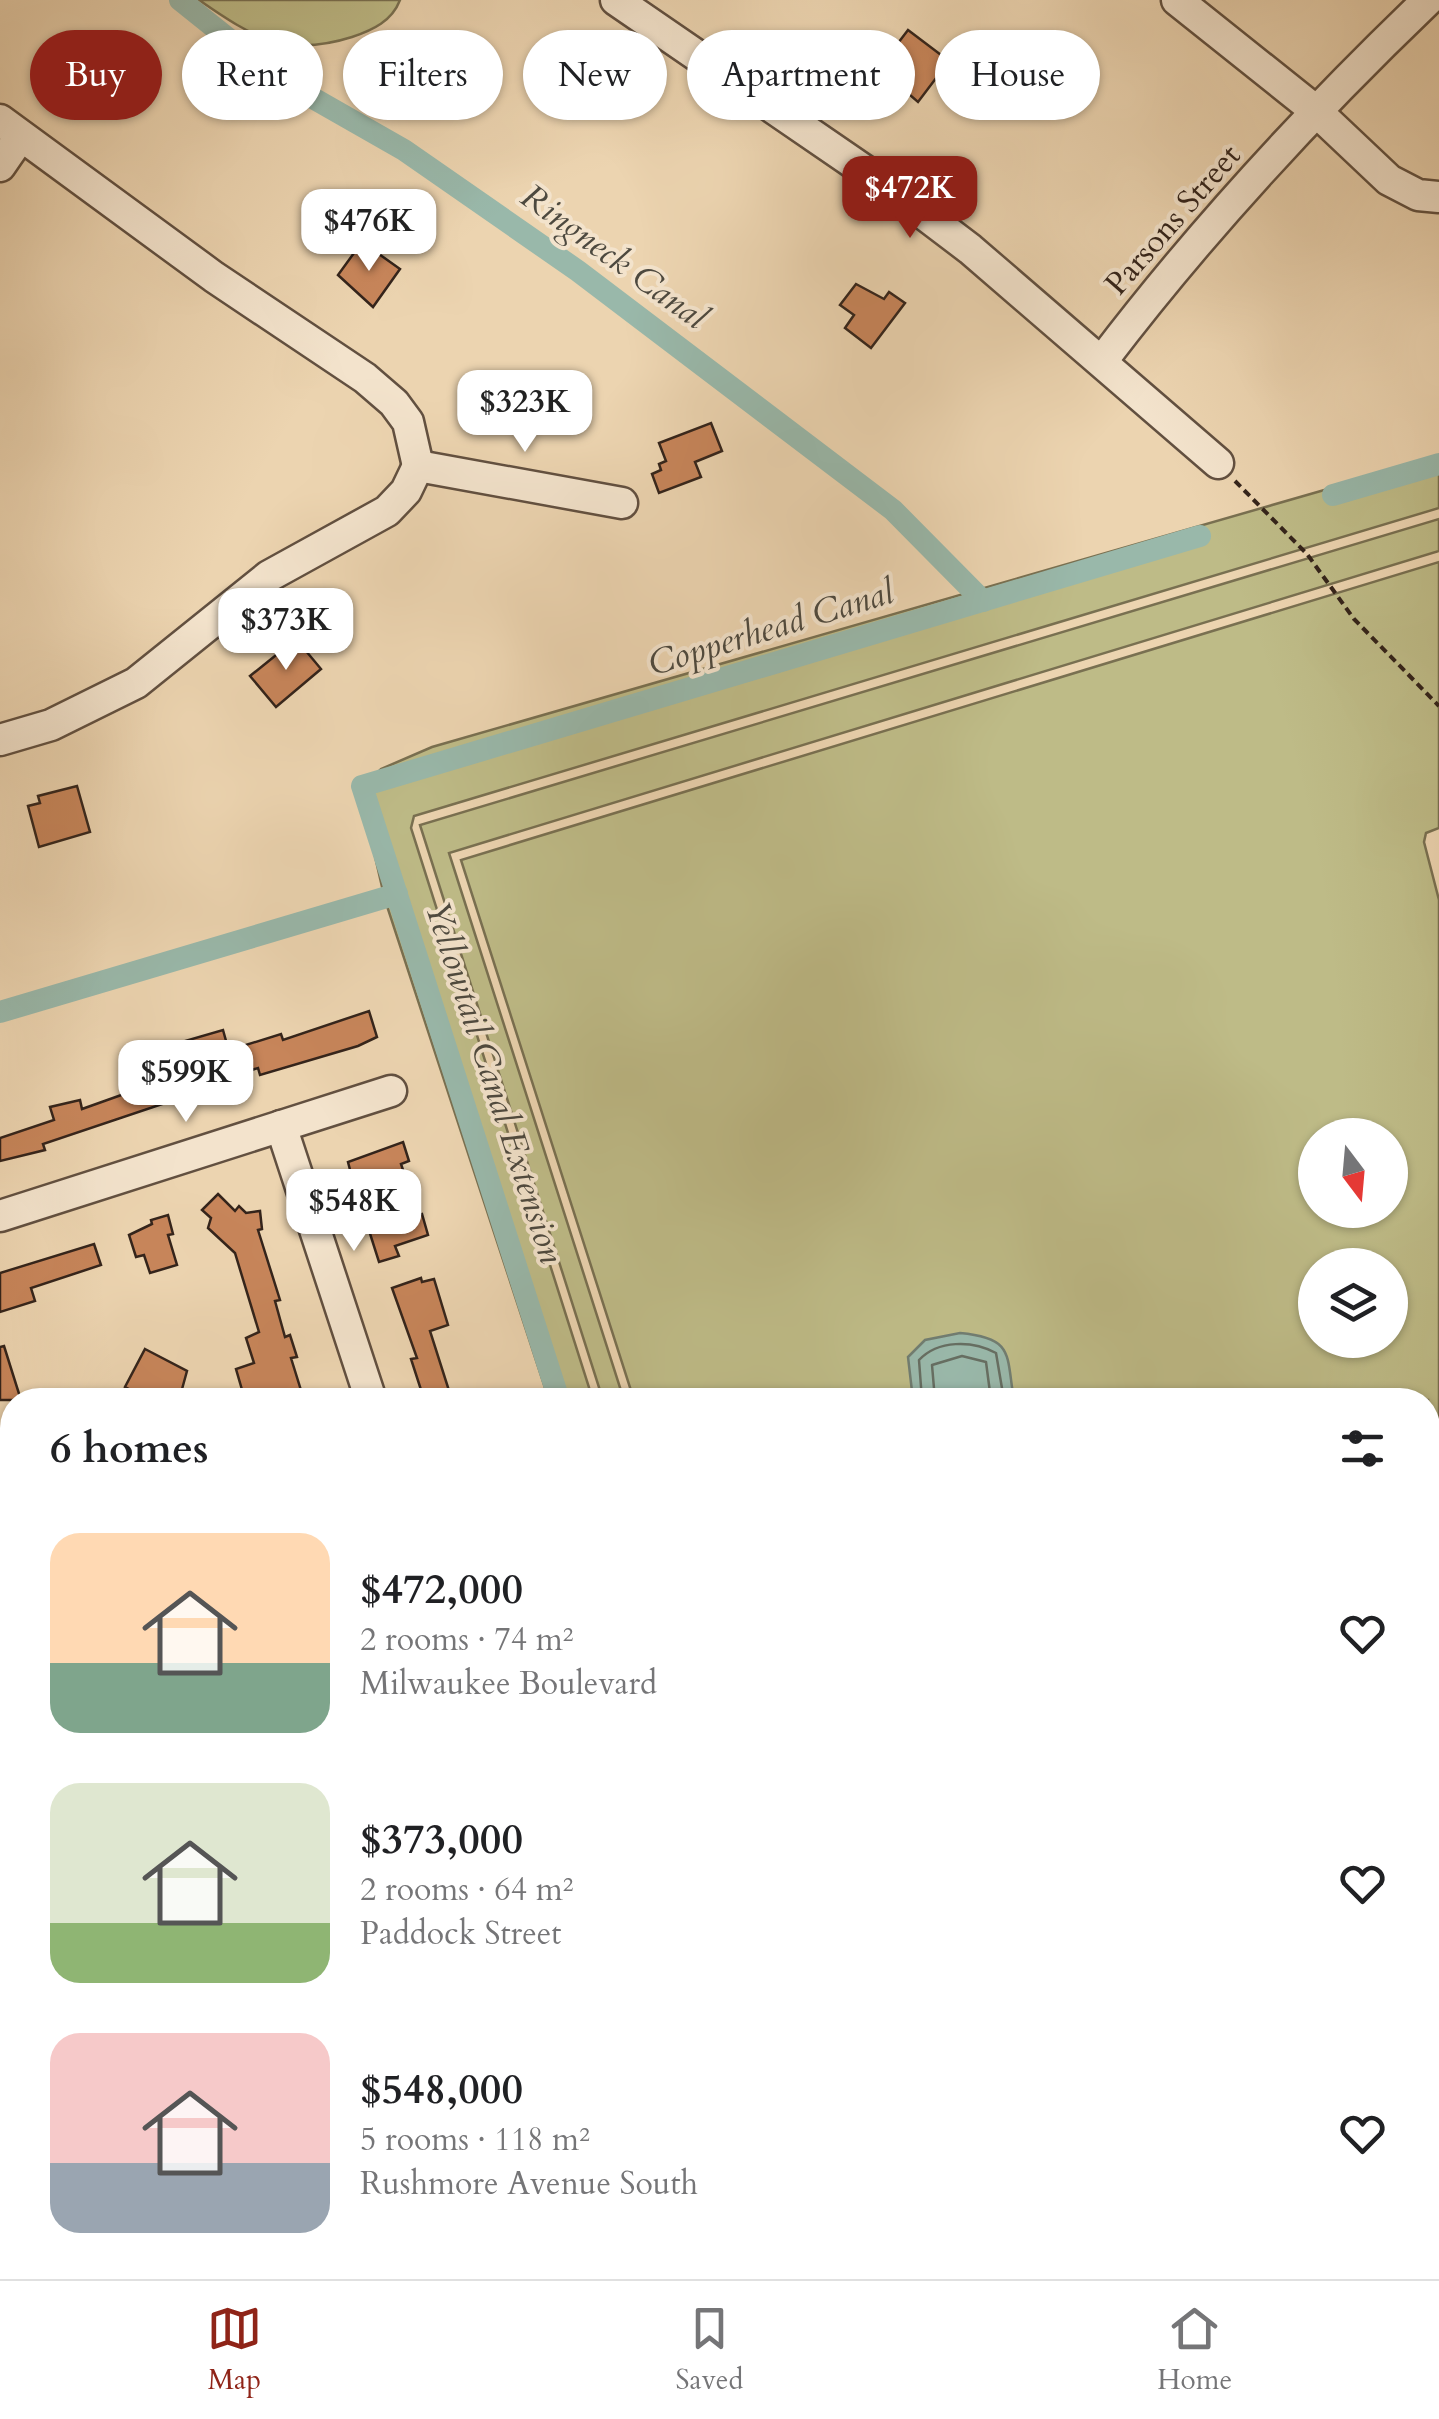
<!DOCTYPE html>
<meta charset="utf-8">
<style>
:root{--surface:#fff;--page:#f6f6f6;--text:#202124;--muted:#757577;--line:#e0e0e0;--accent:#8f2418}
body{margin:0;font-family:Cardo,serif;background:var(--page);color:var(--text);height:100vh;display:flex;flex-direction:column;font-size:38px;white-space:nowrap}
*{box-sizing:border-box;margin:0}
p{font-size:32px;color:var(--muted)}
.icon{flex:none;width:55px;height:55px;fill:none;stroke:currentColor;stroke-width:2;stroke-linecap:round;stroke-linejoin:round}
.map{position:relative;flex:1;overflow:hidden}
.side{position:absolute;left:0px;top:1388px;width:1440px;height:892px;display:flex;flex-direction:column;background:var(--surface);border-radius:40px 40px 0 0;box-shadow:0 2px 8px #0004}
.side>*{flex:none}
.banner{position:absolute;left:30px;top:30px;width:1380px;height:90px;display:flex;gap:20px}
.needle{width:65px;rotate:164deg}
.fabs{position:absolute;left:1298px;top:1118px;display:grid;gap:20px}
.fabs a{display:grid;place-items:center;width:110px;height:110px;border-radius:50%;background:var(--surface);box-shadow:0 2px 8px #0004;font-size:50px}
.price{position:absolute;translate:-50% -85px;padding:0 22px;border-radius:20px;background:#fff;color:#222;font-size:32px;line-height:65px;filter:drop-shadow(0 2px 5px #0008)}
.price::after{content:'';position:absolute;left:50%;top:60px;width:30px;height:22px;margin-left:-15px;background:inherit;clip-path:polygon(0 0,100% 0,50% 100%)}
.price.on{background:var(--accent);color:#fff}
ul{padding:0;list-style:none}
li{display:flex;align-items:center;gap:30px;height:250px;padding:0 50px}
li span{display:grid;place-items:center;flex:none;width:280px;height:200px;border-radius:30px;color:#555}
li>.icon{margin-inline-start:auto}
span .icon{width:120px;height:120px;fill:#fffc;stroke-width:1}
li b{font-size:42px}
h2{display:flex;justify-content:space-between;align-items:center;height:120px;padding:0 50px;font-size:42px}
.chip{padding:0 35px;border-radius:45px;background:var(--surface);box-shadow:0 2px 8px #0004;font-size:35px;line-height:90px}
.chip.on{background:var(--accent);color:#fff}
.tabs{display:flex;justify-content:space-around;align-items:center;height:140px;border-top:2px solid var(--line);background:var(--surface);font-size:28px;color:var(--muted)}
.tabs a{display:grid;justify-items:center;gap:5px}
.tabs .on{color:var(--accent)}
.map>svg:first-child{display:block}
.green{fill:#bebb87;stroke:#797051;stroke-width:2.5;fill-rule:evenodd}
.water{fill:#99b8aa;stroke:#717d71;stroke-width:2.5}
.lines{fill:none;stroke-linecap:round;stroke-linejoin:round}
.shore{stroke:#666e62;stroke-width:2.5}
.canal{stroke:#99b8aa;stroke-width:22}
.building{fill:#c7855a;stroke:#34241b;stroke-width:2.5}
.minor-casing{stroke:#625040;stroke-width:35}
.path{stroke:#34241b;stroke-width:4;stroke-dasharray:8 5;stroke-linecap:butt}
.minor{stroke:#f3e3cc;stroke-width:30}
.labels{text-anchor:middle;dominant-baseline:central;stroke-width:8;stroke-linejoin:round;paint-order:stroke}
.street-label{font-size:32px;fill:#34241b;stroke:#f3e3cc}
.water-label{font-size:35px;font-style:italic;fill:#4d493f;stroke:#f3e3cc}
</style>
<div class="map">
<svg width="1439" height="2279" viewBox="0 0 1439 2279">
<rect width="100%" height="100%" fill="#ecd4b0"/>
<filter id="stains"><feTurbulence type="fractalNoise" baseFrequency=".002" numOctaves="4"/><feColorMatrix values="0 0 0 0 .2 0 0 0 0 .09 0 0 0 0 .02 0 0 0 .5 -.17"/></filter>
<radialGradient id="worn" r=".72"><stop offset=".6" stop-color="#630" stop-opacity="0"/><stop offset="1" stop-color="#630" stop-opacity=".3"/></radialGradient>
<g class="green">
<path d="M199,0H400C392,21 373,30 352,37C286,58 254,38 199,0Z"/>
<path d="M1439,457V508L414,816L411,828L593,1400H549L385,900L363,804L372,778L381,769L432,747Z"/>
<path d="M1439,519V551L449,853L624,1400H603L420,825Z"/>
<path d="M1439,562V828L1426,833L1424,842L1439,900V2259H1428V1400H634L461,860ZM1315,1135H1390V1210H1315ZM1315,1265H1390V1340H1315Z"/>
<path d="M912,2268H1177L1179,2279H915Z"/>
<path d="M1187,2268H1274L1279,2279H1188Z"/>
</g>
<path class="water" d="M960,1333C1015,1338 1006,1355 1014,1400H913L908,1357L925,1340Z"/>
<g class="lines">
<g class="shore">
<path d="M922,1400L919,1360C938,1340 972,1340 996,1353L1004,1400"/>
<path d="M935,1400L932,1365L962,1356L986,1362L991,1400"/>
</g>
<g class="canal">
<path d="M180,0L276,77L404,150L578,271L893,510L983,601"/>
<path d="M1333,495L1439,464"/>
<path d="M0,1012L397,894"/>
<path d="M559,1400L362,786L1200,536"/>
<path d="M836,2268L840,2279"/>
<path d="M281,2279L318,2268"/>
</g>
</g>
<g class="building">
<path d="M908,30L949,61L918,102L879,68Z"/>
<path d="M362,242L400,269L373,307L338,275Z"/>
<path d="M856,284L884,299L889,292L905,303L871,348L845,328L854,315L840,305Z"/>
<path d="M711,423L722,451L695,462L701,477L659,493L652,474L661,470L659,464L666,461L659,443Z"/>
<path d="M296,639L321,669L276,707L250,676Z"/>
<path d="M77,786L90,832L39,847L28,806L40,803L38,796Z"/>
<path d="M369,1011L377,1037L358,1046L260,1075L258,1068L205,1084L207,1089L43,1144L45,1150L0,1161V1138L54,1120L50,1107L80,1100L82,1109L186,1072L178,1043L223,1030L228,1048L233,1049L281,1034L283,1040Z"/>
<path d="M403,1142L409,1161L401,1164L403,1170L354,1185L348,1162Z"/>
<path d="M218,1194L235,1211L239,1206L246,1213L260,1211L262,1229L258,1230L280,1300L275,1301L285,1337L290,1335L297,1357L291,1358L304,1400H245L236,1369L254,1363L246,1338L259,1332L235,1253L208,1228L211,1218L202,1210Z"/>
<path d="M394,1212L397,1221L422,1214L428,1235L395,1246L399,1256L379,1262L366,1221Z"/>
<path d="M168,1215L173,1234L168,1235L177,1265L150,1273L144,1255L136,1257L129,1235L152,1224L151,1220Z"/>
<path d="M94,1244L101,1265L31,1288L35,1301L0,1312V1273Z"/>
<path d="M421,1278L422,1282L434,1279L448,1325L430,1331L452,1400H428L426,1392L422,1393L411,1359L417,1358L392,1288Z"/>
<path d="M4,1346L21,1400H0V1347Z"/>
<path d="M145,1349L187,1371L179,1400H151L125,1387Z"/>
</g>
<g class="lines">
<g class="minor-casing">
<g id="minor">
<path d="M616,0L887,186L970,249L1218,463"/>
<path d="M1177,0L1316,111L1389,180L1418,195L1439,197"/>
<path d="M0,120L214,277L365,378L394,403L408,422L418,466"/>
<path d="M0,166L20,137"/>
<path d="M1102,361C1200,232 1311,112 1428,0"/>
<path d="M418,466L622,503"/>
<path d="M0,740L51,725L136,683L269,576L387,511L406,491L418,466"/>
<path d="M281,1126L371,1400"/>
<path d="M0,1216L391,1091"/>
<path d="M0,1473L12,1469"/>
<path d="M0,1999L12,2037"/>
<path d="M0,2206L12,2202"/>
</g>
</g>
<path class="path" d="M1235,481L1307,554L1354,619L1439,706"/>
<use href="#minor" class="minor"/>
</g>
<g class="labels">
<g class="street-label">
<text transform="translate(1173 220) rotate(-49)">Parsons Street</text>
</g>
<g class="water-label">
<text transform="translate(614 257) rotate(36)">Ringneck Canal</text>
<text transform="translate(771 628) rotate(-17)">Copperhead Canal</text>
<text transform="translate(494 1082) rotate(72)">Yellowtail Canal Extension</text>
</g>
</g>
<rect width="100%" height="100%" filter="url(#stains)"/>
<rect width="100%" height="100%" fill="url(#worn)"/>
</svg>
<div class="fabs">
<a><svg class="needle" viewBox="-14 -14 28 28"><path d="M0-13l5 13h-10z" fill="#e53935"/><path d="M0 13l5-13h-10z" fill="#757577"/></svg></a>
<a><svg class="icon" aria-label="layers" viewBox="0 0 24 24"><path d="M12 4l9 5-9 5-9-5zM3 14l9 5 9-5"/></svg></a>
</div>
<b class="price on" style="left:910px;top:241px">$472K</b>
<b class="price" style="left:369px;top:274px">$476K</b>
<b class="price" style="left:525px;top:455px">$323K</b>
<b class="price" style="left:286px;top:673px">$373K</b>
<b class="price" style="left:186px;top:1125px">$599K</b>
<b class="price" style="left:354px;top:1254px">$548K</b>
<div class="banner">
<a class="chip on">Buy</a>
<a class="chip">Rent</a>
<a class="chip">Filters</a>
<a class="chip">New</a>
<a class="chip">Apartment</a>
<a class="chip">House</a>
</div>
<section class="side">
<h2>6 homes<svg class="icon" aria-label="filters" viewBox="0 0 24 24"><path d="M4 7h16M4 17h16"/><circle cx="9" cy="7" r="2"/><circle cx="15" cy="17" r="2"/></svg></h2>
<ul>
<li><span style="background:linear-gradient(#ffd9b3 65%,#7fa58c 0)"><svg class="icon" aria-label="home" viewBox="0 0 24 24"><path d="M3 11l9-7 9 7M6 9v11h12V9"/></svg></span><div><b>$472,000</b><p>2 rooms · 74 m²</p><p>Milwaukee Boulevard</p></div><svg class="icon" aria-label="heart" viewBox="0 0 24 24"><path d="M12 20l-8-8c-3-5 5-10 8-4 3-6 11-1 8 4z"/></svg></li>
<li><span style="background:linear-gradient(#dfe7d0 70%,#8fb573 0)"><svg class="icon" aria-label="home" viewBox="0 0 24 24"><path d="M3 11l9-7 9 7M6 9v11h12V9"/></svg></span><div><b>$373,000</b><p>2 rooms · 64 m²</p><p>Paddock Street</p></div><svg class="icon" aria-label="heart" viewBox="0 0 24 24"><path d="M12 20l-8-8c-3-5 5-10 8-4 3-6 11-1 8 4z"/></svg></li>
<li><span style="background:linear-gradient(#f6c9c9 65%,#9aa5b1 0)"><svg class="icon" aria-label="home" viewBox="0 0 24 24"><path d="M3 11l9-7 9 7M6 9v11h12V9"/></svg></span><div><b>$548,000</b><p>5 rooms · 118 m²</p><p>Rushmore Avenue South</p></div><svg class="icon" aria-label="heart" viewBox="0 0 24 24"><path d="M12 20l-8-8c-3-5 5-10 8-4 3-6 11-1 8 4z"/></svg></li>
</ul>
</section>
</div>
<nav class="tabs">
<a class="on"><svg class="icon" aria-label="map" viewBox="0 0 24 24"><path d="M3 6l6-2 6 2 6-2v14l-6 2-6-2-6 2zM9 4v14M15 6v14"/></svg>Map</a>
<a><svg class="icon" aria-label="saved" viewBox="0 0 24 24"><path d="M7 4h10v16l-5-4-5 4z"/></svg>Saved</a>
<a><svg class="icon" aria-label="home" viewBox="0 0 24 24"><path d="M3 11l9-7 9 7M6 9v11h12V9"/></svg>Home</a>
</nav>
